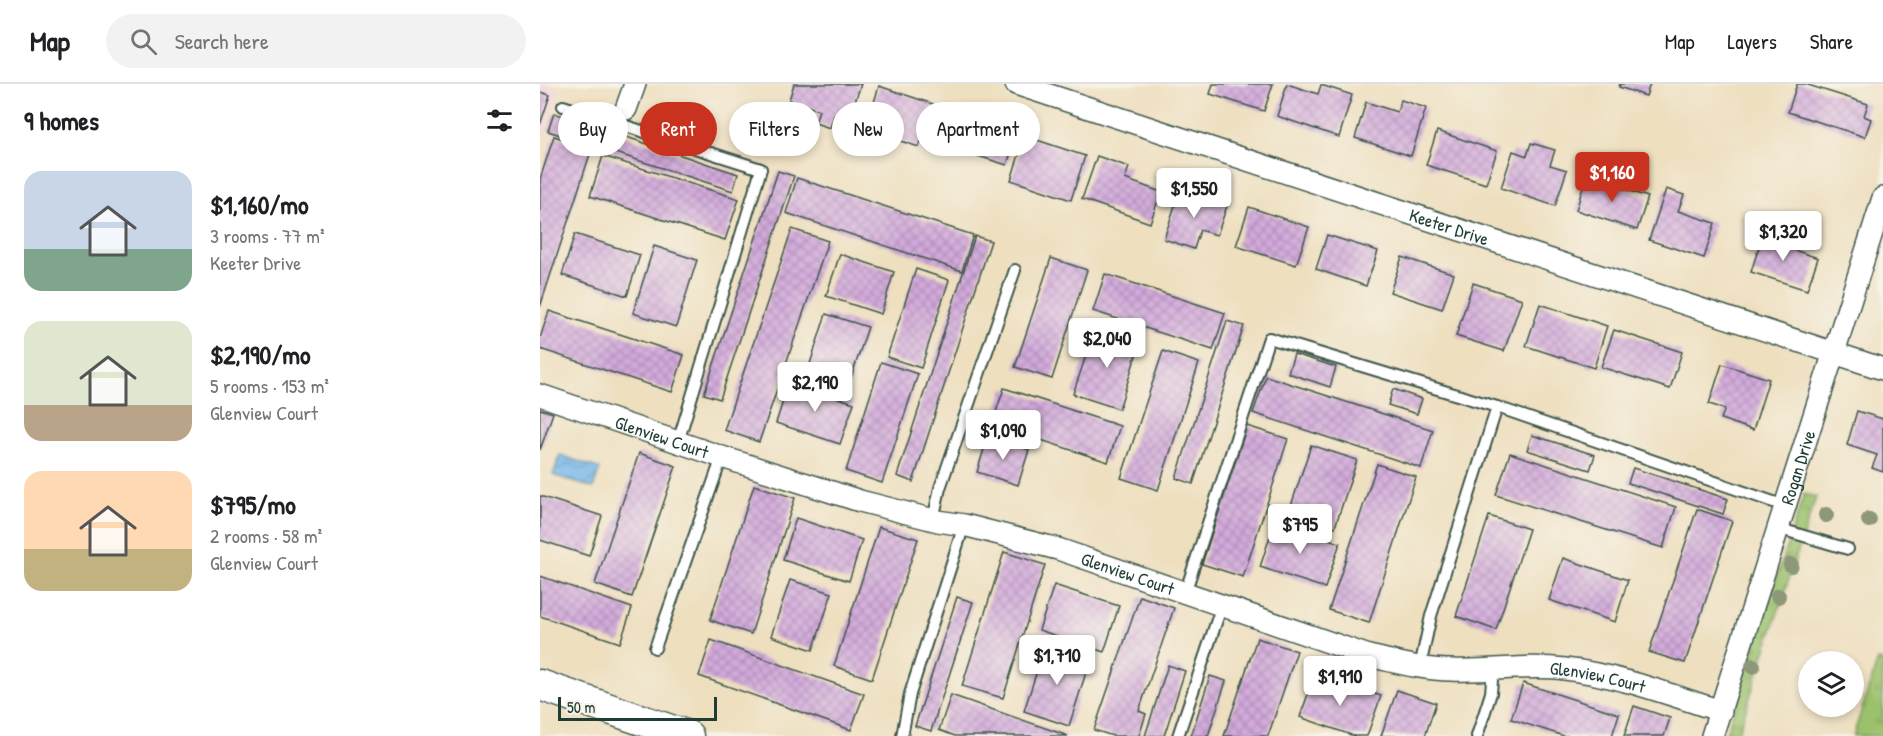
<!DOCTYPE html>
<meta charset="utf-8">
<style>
:root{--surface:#fff;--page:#f2f2f2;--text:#202124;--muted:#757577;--line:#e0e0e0;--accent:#c8321e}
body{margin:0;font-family:"Patrick Hand",sans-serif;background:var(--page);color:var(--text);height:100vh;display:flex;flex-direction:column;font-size:22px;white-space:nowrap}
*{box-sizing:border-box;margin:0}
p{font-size:20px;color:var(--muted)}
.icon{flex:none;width:33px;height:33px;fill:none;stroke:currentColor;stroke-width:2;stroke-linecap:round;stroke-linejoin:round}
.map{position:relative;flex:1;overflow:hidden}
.drawer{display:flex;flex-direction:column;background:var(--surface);width:540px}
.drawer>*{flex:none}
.hud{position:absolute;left:18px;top:18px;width:570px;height:54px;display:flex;gap:12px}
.fabs{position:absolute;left:1258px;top:567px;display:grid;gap:12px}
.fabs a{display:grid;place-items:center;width:66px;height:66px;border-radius:50%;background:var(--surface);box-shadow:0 3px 9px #0003;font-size:30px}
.scale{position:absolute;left:18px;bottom:15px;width:159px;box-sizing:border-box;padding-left:6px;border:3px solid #1f3d34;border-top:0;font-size:16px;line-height:21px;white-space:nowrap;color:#1f3d34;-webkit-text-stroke:4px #f7f3e8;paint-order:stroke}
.price{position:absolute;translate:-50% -51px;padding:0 14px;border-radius:6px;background:#fff;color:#222;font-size:20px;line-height:39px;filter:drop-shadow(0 2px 3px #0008)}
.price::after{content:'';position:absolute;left:50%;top:36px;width:18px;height:14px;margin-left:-9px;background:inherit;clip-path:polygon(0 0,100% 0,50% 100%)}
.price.selected{background:var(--accent);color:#fff}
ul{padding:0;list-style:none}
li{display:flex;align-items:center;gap:18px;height:150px;padding:0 24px}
li span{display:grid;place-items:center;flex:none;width:168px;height:120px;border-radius:18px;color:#555}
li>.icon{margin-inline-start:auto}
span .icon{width:72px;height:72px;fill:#fffc;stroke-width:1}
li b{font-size:26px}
h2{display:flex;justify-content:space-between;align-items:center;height:72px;padding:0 24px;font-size:26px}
.tag{padding:0 21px;border-radius:27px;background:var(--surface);box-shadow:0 3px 9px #0003;font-size:21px;line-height:54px}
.tag.selected{background:var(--accent);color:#fff}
header{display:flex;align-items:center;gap:36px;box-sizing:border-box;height:84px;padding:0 30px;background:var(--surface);border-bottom:2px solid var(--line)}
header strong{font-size:28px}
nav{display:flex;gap:33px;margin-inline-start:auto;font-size:21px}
.search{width:420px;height:54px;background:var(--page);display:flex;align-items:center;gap:15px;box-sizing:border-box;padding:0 21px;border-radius:33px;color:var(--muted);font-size:22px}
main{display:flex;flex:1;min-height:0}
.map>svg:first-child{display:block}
.built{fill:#f4cfdd}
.grass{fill:url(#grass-tufts);stroke:#5d7f50;stroke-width:1.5}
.water{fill:url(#water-waves);stroke:#4a7a8f;stroke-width:1.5}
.building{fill:url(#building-cross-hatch)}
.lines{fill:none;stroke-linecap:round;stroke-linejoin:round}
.service-casing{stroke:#3e5549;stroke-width:14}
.minor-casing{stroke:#3e5549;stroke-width:24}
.secondary-casing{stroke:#3e5549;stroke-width:33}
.service{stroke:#fff;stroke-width:10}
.minor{stroke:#fff;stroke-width:21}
.secondary{stroke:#fff;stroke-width:30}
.tree{fill:#8d987a}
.labels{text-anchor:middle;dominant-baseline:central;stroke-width:4.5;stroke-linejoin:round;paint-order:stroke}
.street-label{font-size:18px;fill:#1f3d34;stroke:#f7f3e8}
</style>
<header>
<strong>Map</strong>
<div class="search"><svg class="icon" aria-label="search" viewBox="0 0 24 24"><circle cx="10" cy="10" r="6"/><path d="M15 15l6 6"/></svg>Search here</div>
<nav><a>Map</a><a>Layers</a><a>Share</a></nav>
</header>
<main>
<section class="drawer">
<h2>9 homes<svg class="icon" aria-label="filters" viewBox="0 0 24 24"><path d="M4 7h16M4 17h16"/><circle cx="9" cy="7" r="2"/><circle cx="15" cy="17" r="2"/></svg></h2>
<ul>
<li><span style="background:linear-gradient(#c9d6e8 65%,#7fa58c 0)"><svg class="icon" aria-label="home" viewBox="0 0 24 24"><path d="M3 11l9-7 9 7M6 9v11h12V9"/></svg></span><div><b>$1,160/mo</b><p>3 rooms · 77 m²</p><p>Keeter Drive</p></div></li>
<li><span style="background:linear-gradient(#dfe7d0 70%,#b9a48a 0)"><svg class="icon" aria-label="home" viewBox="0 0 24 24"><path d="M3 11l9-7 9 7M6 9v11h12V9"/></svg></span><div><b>$2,190/mo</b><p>5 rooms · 153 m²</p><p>Glenview Court</p></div></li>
<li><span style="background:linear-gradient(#ffd9b3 65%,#c2b280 0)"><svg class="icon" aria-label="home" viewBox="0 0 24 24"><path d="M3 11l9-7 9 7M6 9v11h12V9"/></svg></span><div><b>$795/mo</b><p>2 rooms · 58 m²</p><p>Glenview Court</p></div></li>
</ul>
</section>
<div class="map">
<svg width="1343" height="652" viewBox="0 0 1343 652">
<defs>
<pattern id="grass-tufts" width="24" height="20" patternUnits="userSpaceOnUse" patternTransform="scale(1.5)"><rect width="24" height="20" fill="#9bc16c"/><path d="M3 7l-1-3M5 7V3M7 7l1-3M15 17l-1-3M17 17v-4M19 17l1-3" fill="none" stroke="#7e9e5a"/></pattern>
<pattern id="water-waves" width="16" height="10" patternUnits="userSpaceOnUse" patternTransform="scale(1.5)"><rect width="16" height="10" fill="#75b7ea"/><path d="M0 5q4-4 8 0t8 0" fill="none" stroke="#5f96be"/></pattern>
<pattern id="building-cross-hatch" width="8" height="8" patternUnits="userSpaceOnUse" patternTransform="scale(1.5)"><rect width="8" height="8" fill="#d3aadc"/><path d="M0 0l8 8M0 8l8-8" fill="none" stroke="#ab8cb3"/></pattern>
</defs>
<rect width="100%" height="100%" fill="#f7f3e8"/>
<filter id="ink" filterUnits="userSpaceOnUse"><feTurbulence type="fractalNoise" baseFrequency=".0167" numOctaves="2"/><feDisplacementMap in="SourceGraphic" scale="12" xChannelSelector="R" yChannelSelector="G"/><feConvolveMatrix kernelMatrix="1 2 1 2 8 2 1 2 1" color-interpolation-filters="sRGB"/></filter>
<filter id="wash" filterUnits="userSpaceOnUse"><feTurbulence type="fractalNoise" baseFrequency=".008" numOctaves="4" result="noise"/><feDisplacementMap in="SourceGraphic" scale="24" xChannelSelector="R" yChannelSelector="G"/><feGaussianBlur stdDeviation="1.35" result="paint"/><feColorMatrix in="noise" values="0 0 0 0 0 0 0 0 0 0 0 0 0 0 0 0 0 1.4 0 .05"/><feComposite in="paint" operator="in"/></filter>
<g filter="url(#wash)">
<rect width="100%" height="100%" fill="#eedfbf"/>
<path class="built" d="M0,0L19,6L0,61Z"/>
<g class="grass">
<path d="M1264,410L1276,413L1197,652H1185Z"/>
<path d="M1338,576L1343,577V652H1313Z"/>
</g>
<path class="water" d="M20,371L60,385L53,404L13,391Z"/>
<g id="blocks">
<g class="building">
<path d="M254,0H321L309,35L294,31L290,44L275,39L279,26L249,16Z"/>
<path d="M673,0H733L724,27L670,10Z"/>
<path d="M747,0L778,10L781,1L812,11L799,53L737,32Z"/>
<path d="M1080,0H1110L1106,12L1079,3Z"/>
<path d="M1257,0H1265L1328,20L1324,32L1331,35L1325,53L1248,28Z"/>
<path d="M339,2L393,20L379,63L339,50L343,39L329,35Z"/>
<path d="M0,8L10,11L0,41Z"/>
<path d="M861,16L886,24L871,72L815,54L826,18L857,28Z"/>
<path d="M408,23L478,46L467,81L396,59Z"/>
<path d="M14,29L198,90L193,107L8,47Z"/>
<path d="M897,47L957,67L946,100L886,81Z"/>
<path d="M14,52L52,64L0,223V95Z"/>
<path d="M485,52L545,72L531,116L471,96Z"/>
<path d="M991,59L1015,66L1010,81L1027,86L1015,122L961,104L973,67L987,72Z"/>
<path d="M63,72L199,115L185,156L50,112Z"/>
<path d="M557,72L589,83L585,95L621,108L610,139L542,115Z"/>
<path d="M238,87L254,92L180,315L164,310Z"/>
<path d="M1046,93L1108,113L1097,146L1036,126Z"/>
<path d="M257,94L433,151L422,187L246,129Z"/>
<path d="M1126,105L1144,111L1138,127L1175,139L1164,174L1109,156Z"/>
<path d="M640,106L687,122L677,151L660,146L654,165L624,155Z"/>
<path d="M709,123L769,143L756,181L696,162Z"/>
<path d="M1226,141L1241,146L1236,160L1278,174L1267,206L1211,188Z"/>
<path d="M252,145L288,157L219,358L184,346Z"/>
<path d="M35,150L100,171L87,212L22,191Z"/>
<path d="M787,151L838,167L826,202L776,185Z"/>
<path d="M435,152L451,157L373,398L357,392Z"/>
<path d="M114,162L157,176L136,243L93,229Z"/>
<path d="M300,170L354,188L341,230L286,212Z"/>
<path d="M862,173L914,190L902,225L850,208Z"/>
<path d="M511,174L547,186L512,295L475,283Z"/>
<path d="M376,185L409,196L381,284L347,273Z"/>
<path d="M565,190L685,229L673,266L553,227Z"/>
<path d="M933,199L982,215L964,267L916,252Z"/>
<path d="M1000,220L1067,242L1054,284L986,262Z"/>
<path d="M9,227L144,271L132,308L0,265V254Z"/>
<path d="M286,230L328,243L309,300L268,286Z"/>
<path d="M687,237L704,242L653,400L636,394Z"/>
<path d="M555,245L600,259L579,325L533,310Z"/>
<path d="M1074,246L1142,268L1130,305L1061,283Z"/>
<path d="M623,267L659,279L618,406L581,394Z"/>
<path d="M754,270L796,283L790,303L748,289Z"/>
<path d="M341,278L378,290L342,399L306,387Z"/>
<path d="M1182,280L1229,295L1213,346L1181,335L1185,325L1169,320Z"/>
<path d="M726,292L893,346L881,384L713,329Z"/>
<path d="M249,298L314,319L300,360L236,339Z"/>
<path d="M464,304L580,342L568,378L452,340Z"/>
<path d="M853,305L882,315L877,330L848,321Z"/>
<path d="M0,325L13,329L0,366Z"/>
<path d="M1317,327L1343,335V388L1332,384L1337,371L1307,361Z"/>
<path d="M707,342L748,355L703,493L662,480Z"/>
<path d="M992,351L1055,371L1050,386L987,366Z"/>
<path d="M448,352L489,366L478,401L437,388Z"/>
<path d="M771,361L817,376L795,443L749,428Z"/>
<path d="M99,369L136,382L92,513L55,500Z"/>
<path d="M970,369L1136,423L1123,464L956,411Z"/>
<path d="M837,380L876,393L829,539L789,526Z"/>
<path d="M1093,384L1188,415L1183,430L1088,399Z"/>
<path d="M214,401L255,414L211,550L170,536Z"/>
<path d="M0,412L62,432L49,472L0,456Z"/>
<path d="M1157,425L1192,437L1145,579L1109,568Z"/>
<path d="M949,432L989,445L956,546L916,532Z"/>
<path d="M256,434L322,456L309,497L243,476Z"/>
<path d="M735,437L800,459L785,504L720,483Z"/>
<path d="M339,443L378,455L332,595L294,582Z"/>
<path d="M464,468L505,481L463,614L422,602Z"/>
<path d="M1023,474L1088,496L1075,538L1009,516Z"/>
<path d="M0,492L92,524L80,559L0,532Z"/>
<path d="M250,496L292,509L273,566L231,552Z"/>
<path d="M514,501L579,522L564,568L499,546Z"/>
<path d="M600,512L634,524L599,627L606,630L599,652H573L554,646Z"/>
<path d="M417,513L433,518L391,647L375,642Z"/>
<path d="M717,554L757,567L728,652H684Z"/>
<path d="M171,556L324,610L311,646L159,592Z"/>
<path d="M505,562L550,576L529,642L484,627Z"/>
<path d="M628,581L645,587L624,652H605Z"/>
<path d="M775,590L841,612L827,652H814L760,633Z"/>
<path d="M670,592L686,597L668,652H651Z"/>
<path d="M983,599L1079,630L1072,652H1024L971,635Z"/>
<path d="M857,606L896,619L885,652H841Z"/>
<path d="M411,611L528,652H415L399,646Z"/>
<path d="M1094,622L1130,634L1124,652H1084Z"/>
</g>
</g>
</g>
<g filter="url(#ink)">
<use href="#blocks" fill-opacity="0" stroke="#3e5549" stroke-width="1.5"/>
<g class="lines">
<g class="service-casing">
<g id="service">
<path d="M23,22L221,85L138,358"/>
<path d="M957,323L1245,422"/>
<path d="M393,436L400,404L475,186"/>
<path d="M1237,444L1308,465"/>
<path d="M645,509L729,254L957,323L891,532L880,583"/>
<path d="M115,564L182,373"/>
<path d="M362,652L370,610L424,441"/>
<path d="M638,652L682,521"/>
<path d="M937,652L951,609L953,584"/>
</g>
</g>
<g class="minor-casing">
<g id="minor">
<path id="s1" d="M476,0L1343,285"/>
<path d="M86,25L95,0"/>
<path id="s2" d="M0,311L182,373L320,417L398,437L424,441L518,465L829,572C856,578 883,586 911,586C950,588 985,580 1025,585C1078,591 1130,611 1181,627"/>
<path id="s3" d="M1172,652L1343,114"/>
</g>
</g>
<g class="secondary-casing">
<path id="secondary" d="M0,601L148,652"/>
</g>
<use href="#service" class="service"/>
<use href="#minor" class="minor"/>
<use href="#secondary" class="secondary"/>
</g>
<g class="tree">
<circle cx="1286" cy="431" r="8"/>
<circle cx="1329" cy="436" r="8"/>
<circle cx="1251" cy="481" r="8"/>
<circle cx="1238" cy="512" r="8"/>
<circle cx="1213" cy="582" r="8"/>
</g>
</g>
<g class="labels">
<g class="street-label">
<text stroke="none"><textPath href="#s1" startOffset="456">Keeter Drive</textPath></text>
<text stroke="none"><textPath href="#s2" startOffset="129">Glenview Court</textPath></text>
<text stroke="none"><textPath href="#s3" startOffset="282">Rogan Drive</textPath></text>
<text stroke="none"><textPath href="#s2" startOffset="615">Glenview Court</textPath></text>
<text stroke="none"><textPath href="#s2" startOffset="1101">Glenview Court</textPath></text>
</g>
</g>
</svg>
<div class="fabs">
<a><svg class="icon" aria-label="layers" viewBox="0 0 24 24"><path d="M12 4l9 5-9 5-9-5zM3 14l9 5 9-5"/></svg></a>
</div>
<div class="scale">50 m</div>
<b class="price selected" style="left:1072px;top:119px">$1,160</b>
<b class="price" style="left:654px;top:135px">$1,550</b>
<b class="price" style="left:1243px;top:178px">$1,320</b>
<b class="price" style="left:567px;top:285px">$2,040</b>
<b class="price" style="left:275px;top:329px">$2,190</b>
<b class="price" style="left:463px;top:377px">$1,090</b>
<b class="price" style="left:760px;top:471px">$795</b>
<b class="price" style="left:517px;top:602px">$1,710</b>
<b class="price" style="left:800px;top:623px">$1,910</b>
<div class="hud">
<a class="tag">Buy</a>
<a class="tag selected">Rent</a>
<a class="tag">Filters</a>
<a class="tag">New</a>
<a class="tag">Apartment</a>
</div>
</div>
</main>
